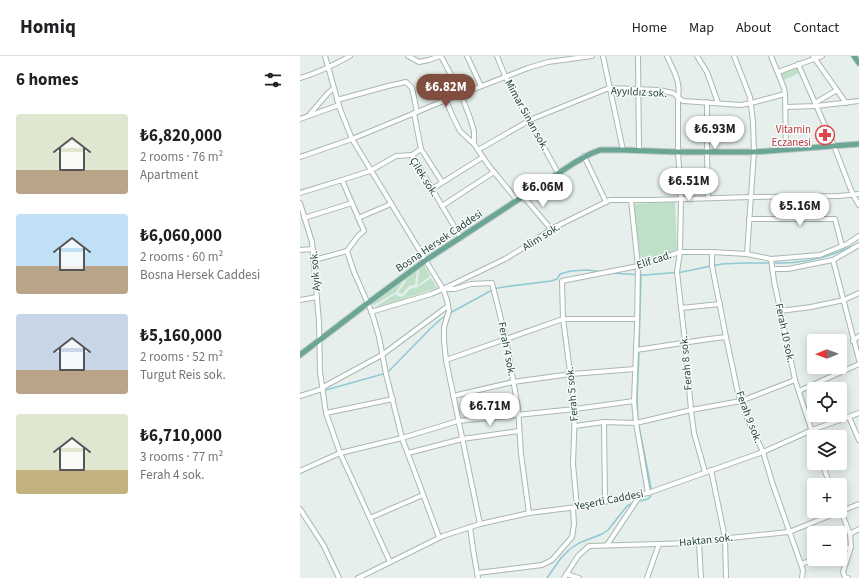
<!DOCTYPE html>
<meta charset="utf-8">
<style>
:root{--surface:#fff;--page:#f6f6f6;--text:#202124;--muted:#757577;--line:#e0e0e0;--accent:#7f4e3f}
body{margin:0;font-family:"Source Sans 3",sans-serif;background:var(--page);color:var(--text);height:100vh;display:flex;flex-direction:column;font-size:15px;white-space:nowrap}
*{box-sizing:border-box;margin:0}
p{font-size:13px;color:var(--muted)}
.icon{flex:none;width:22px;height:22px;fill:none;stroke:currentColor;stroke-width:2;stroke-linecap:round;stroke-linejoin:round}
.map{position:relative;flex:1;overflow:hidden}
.panel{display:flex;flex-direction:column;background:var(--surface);width:300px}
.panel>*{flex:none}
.needle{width:26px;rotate:269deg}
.fabs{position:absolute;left:507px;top:278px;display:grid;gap:8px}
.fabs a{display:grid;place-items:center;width:40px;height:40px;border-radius:4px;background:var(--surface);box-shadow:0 2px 10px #0003;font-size:20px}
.price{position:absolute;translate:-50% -34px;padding:0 9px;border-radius:14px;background:#fff;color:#222;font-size:13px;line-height:26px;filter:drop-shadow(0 1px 2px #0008)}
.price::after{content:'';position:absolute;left:50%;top:24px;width:12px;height:9px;margin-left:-6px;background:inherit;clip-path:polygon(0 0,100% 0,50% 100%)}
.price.current{background:var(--accent);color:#fff}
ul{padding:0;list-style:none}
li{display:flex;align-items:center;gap:12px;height:100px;padding:0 16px}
li span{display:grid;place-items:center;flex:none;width:112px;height:80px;border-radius:4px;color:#555}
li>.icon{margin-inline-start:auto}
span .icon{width:48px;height:48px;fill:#fffc;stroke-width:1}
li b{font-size:17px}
h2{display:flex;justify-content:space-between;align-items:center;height:48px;padding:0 16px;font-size:17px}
header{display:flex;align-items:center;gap:24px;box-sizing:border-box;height:56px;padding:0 20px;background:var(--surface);border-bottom:1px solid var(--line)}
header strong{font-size:19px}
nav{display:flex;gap:22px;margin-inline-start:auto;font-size:14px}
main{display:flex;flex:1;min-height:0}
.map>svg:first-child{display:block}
.green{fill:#bfe0c8}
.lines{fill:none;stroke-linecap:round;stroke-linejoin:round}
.stream{stroke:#8ec9d4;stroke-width:1.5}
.minor-casing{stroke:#a8b8b2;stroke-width:6}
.major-casing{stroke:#c2cac8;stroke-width:7}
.minor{stroke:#fff;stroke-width:4}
.major{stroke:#6aa596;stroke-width:5}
.labels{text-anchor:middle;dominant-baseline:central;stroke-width:3;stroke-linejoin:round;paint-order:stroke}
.street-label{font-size:11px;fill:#24423a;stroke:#f7fbf9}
.health-label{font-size:11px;fill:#be3a42;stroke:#f7fbf9;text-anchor:end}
</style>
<header>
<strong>Homiq</strong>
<nav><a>Home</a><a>Map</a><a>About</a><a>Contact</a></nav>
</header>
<main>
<section class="panel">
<h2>6 homes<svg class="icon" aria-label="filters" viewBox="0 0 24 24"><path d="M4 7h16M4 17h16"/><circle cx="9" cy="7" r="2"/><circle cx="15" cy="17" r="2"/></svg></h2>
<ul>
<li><span style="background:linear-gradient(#dfe7d0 70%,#b9a48a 0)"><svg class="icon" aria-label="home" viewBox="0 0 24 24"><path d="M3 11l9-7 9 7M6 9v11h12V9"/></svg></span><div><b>₺6,820,000</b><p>2 rooms · 76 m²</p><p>Apartment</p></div></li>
<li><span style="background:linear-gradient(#bfe0f5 65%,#b9a48a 0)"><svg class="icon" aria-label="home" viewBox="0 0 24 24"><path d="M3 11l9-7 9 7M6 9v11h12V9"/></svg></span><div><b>₺6,060,000</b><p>2 rooms · 60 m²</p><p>Bosna Hersek Caddesi</p></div></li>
<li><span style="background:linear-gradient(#c9d6e8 70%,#b9a48a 0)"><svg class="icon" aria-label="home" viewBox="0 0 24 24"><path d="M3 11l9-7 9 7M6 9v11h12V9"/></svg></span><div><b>₺5,160,000</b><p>2 rooms · 52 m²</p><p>Turgut Reis sok.</p></div></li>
<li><span style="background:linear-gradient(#dfe7d0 70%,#c2b280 0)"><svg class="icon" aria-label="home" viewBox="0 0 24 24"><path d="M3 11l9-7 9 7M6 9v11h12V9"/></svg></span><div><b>₺6,710,000</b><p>3 rooms · 77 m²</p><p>Ferah 4 sok.</p></div></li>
</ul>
</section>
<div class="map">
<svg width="559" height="522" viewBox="0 0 559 522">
<rect width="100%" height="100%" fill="#e6efeb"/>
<g class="green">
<path d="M497,11L499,17L484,24L481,16Z"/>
<path d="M375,146L377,196L340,203L334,148Z"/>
<path d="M124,209L130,220L117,230L119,213Z"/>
<path d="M117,214L115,229L109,230L102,238L98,236L105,227L106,223Z"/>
<path d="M131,222L137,232L75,252V251L82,247L95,238L100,241L104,240L110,233L118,231Z"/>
<path d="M102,226V227L96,236L74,249L73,248Z"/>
</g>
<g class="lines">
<g class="stream">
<path d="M475,207C503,208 530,201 555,189"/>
<path d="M309,217L345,219L382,216L411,210L422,208L444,207H470"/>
<path d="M150,257L194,233L203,231L251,225L257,223L260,218L271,215L288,214L302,216"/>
<path d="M339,292L341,219"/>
<path d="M89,315L131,272L141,263L147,259"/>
<path d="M26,334L83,318"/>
<path d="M0,342L20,336"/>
<path d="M338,363L337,344L339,296"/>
<path d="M339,370L351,432"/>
<path d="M341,445L348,443L351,440"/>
<path d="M247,522L261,502L270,493L279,487L302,478L308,474L327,450L333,447"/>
</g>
<g class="minor-casing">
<g id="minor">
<path d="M25,0L40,53L52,83L143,233L147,244L149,255L144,271V285L146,304L180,468"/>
<path d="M108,0L119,6L129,4L140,0"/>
<path d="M141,0L161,38L170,62L174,75V88"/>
<path d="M167,0L181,30"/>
<path d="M197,0L205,20L258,117"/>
<path d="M303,0L323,94"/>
<path d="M338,0L339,94"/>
<path d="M367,0C373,14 381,25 378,41V96L381,143L380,196L377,216L385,286L391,354L394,377L405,416"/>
<path d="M397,0L407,16L418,47"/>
<path d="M434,0L450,41L453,66L454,96L447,198"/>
<path d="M471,0L484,32L485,38L486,94"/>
<path d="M513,0L546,47"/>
<path d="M498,8L534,90L553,139L559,149"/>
<path d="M478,16L522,0"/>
<path d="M0,22C18,17 34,9 50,0"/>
<path d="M37,44L88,30L106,26L112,32L117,56"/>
<path d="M146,44L152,59L160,75L174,88L189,110L217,144"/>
<path d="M407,46V96L408,142"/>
<path d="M515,47L537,34"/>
<path d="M486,51L516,50L559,45"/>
<path d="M114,57L121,93"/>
<path d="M10,58L28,37L34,32"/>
<path d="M0,63L39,49"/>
<path d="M178,94L232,63L309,32L359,34L373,37L383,45L441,49L451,47L485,38"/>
<path d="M112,99L121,93L142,126"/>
<path d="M284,100L306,146"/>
<path d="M0,101L52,83L146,44L228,12L248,6L292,0"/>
<path d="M132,133L183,101"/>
<path d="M0,137L42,124"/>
<path d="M223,140L251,173"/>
<path d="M331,144L338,210L337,269L334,345L336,367L348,437"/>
<path d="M0,147L12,186L19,266L20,316L26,357L40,397L53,425L90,506"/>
<path d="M142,150L194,116"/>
<path d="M4,162L52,147"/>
<path d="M58,162L91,148"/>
<path d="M449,163H535L542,190"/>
<path d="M0,194L13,193"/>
<path d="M412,196V210L426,281L438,337L447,362L463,396L473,429L503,514L502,522"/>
<path d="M471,203L474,225L495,324L514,382"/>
<path d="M14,204L47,195"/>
<path d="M533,204L559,304"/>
<path d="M472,213H488L533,204L559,189"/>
<path d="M144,233H155L171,228L192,227L206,283L218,352L221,398L229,457"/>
<path d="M0,244L17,241"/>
<path d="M381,252L420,248"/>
<path d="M480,255L511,251L544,244L559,237"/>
<path d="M71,256L131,238L143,233L205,203L233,186L251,173L310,144H352L451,141L539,140L559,138"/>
<path d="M553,285L559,280"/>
<path d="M336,294L409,283L426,281"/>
<path d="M146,304L263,263H337"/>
<path d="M499,335L559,308"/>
<path d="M0,340L22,333L25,330L82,299L148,250"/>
<path d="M153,340L213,326L271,318L335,313"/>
<path d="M26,357L93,343"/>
<path d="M549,361L559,384"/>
<path d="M304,366L305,446"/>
<path d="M275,370L304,366L336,367L391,354L441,345L495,324"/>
<path d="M108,397L162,383L219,375"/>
<path d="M522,407L530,429"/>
<path d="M411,414L425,482L426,522"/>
<path d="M0,415L40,397L102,382L158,365L275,353L334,345"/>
<path d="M277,451L273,408L275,353L263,263L262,225L338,210L380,196H412L447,198L471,203L520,199L547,188L559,180"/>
<path d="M0,453L24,490L39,522"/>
<path d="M540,453L550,478L551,491L540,495"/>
<path d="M70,462L123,439"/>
<path d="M170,471L173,493L178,522"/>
<path d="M550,478L559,473"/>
<path d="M139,481L102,382L86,318L79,281L72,257L54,216L47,195L58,180L64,175L42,124L70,115L96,100L112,99L161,182"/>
<path d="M399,486L401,522"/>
<path d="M307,489L341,438"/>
<path d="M501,508L515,503"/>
<path d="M177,517L242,509L252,504L272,481L274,468L273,452"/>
<path d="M266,518L279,522"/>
<path d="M58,522L143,480L180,468L229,457L277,451L348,437L463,396L512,374L559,357"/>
<path d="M264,522L278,500L289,490L392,487L430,482L489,476L559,448"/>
<path d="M347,522L359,488"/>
<path d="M548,522L545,521L543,516L551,491"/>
</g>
</g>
<g class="major-casing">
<g id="major">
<path d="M554,0L559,7"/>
<path d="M0,299L68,247L126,204L274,107L290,98L300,94H323L378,96H454L559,88"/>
</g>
</g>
<use href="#minor" class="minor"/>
<use href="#major" class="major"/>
</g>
<defs>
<g id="pharmacy-ring" transform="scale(1)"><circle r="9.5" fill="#f7fbf9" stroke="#e0444e" stroke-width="1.5"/><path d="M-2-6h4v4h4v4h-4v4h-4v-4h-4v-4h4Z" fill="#e0444e"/></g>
</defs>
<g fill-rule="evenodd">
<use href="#pharmacy-ring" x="525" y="79"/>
</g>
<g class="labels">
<g class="street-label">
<text transform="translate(339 36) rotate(3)">Ayyıldız sok.</text>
<text transform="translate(227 59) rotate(61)">Mimar Sinan sok.</text>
<text transform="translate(124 121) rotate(58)">Çilek sok.</text>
<text transform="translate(241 181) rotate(-32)">Alim sok.</text>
<text transform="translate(139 185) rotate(-34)">Bosna Hersek Caddesi</text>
<text transform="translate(354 204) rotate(-18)">Elif cad.</text>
<text transform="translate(15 215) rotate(-94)">Ayık sok.</text>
<text transform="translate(485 277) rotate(78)">Ferah 10 sok.</text>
<text transform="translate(207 293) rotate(79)">Ferah 4 sok.</text>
<text transform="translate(386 307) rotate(-95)">Ferah 8 sok.</text>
<text transform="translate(272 338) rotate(-95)">Ferah 5 sok.</text>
<text transform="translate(449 361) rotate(69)">Ferah 9 sok.</text>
<text transform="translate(309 444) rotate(-11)">Yeşerti Caddesi</text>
<text transform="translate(406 484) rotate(-6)">Haktan sok.</text>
</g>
<g class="health-label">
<text x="511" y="73">Vitamin<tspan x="511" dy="13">Eczanesi</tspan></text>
</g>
</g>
</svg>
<div class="fabs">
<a><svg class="needle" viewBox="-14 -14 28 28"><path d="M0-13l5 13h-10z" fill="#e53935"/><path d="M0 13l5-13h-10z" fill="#757577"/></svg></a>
<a><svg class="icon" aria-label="locate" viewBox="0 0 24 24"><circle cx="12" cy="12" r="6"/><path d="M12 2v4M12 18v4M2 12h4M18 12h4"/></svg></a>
<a><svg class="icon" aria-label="layers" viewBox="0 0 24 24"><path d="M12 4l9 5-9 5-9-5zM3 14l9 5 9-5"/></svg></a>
<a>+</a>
<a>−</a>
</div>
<b class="price current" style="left:146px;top:52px">₺6.82M</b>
<b class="price" style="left:415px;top:94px">₺6.93M</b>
<b class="price" style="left:389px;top:146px">₺6.51M</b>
<b class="price" style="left:243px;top:152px">₺6.06M</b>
<b class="price" style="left:500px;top:171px">₺5.16M</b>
<b class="price" style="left:190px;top:371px">₺6.71M</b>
</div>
</main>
